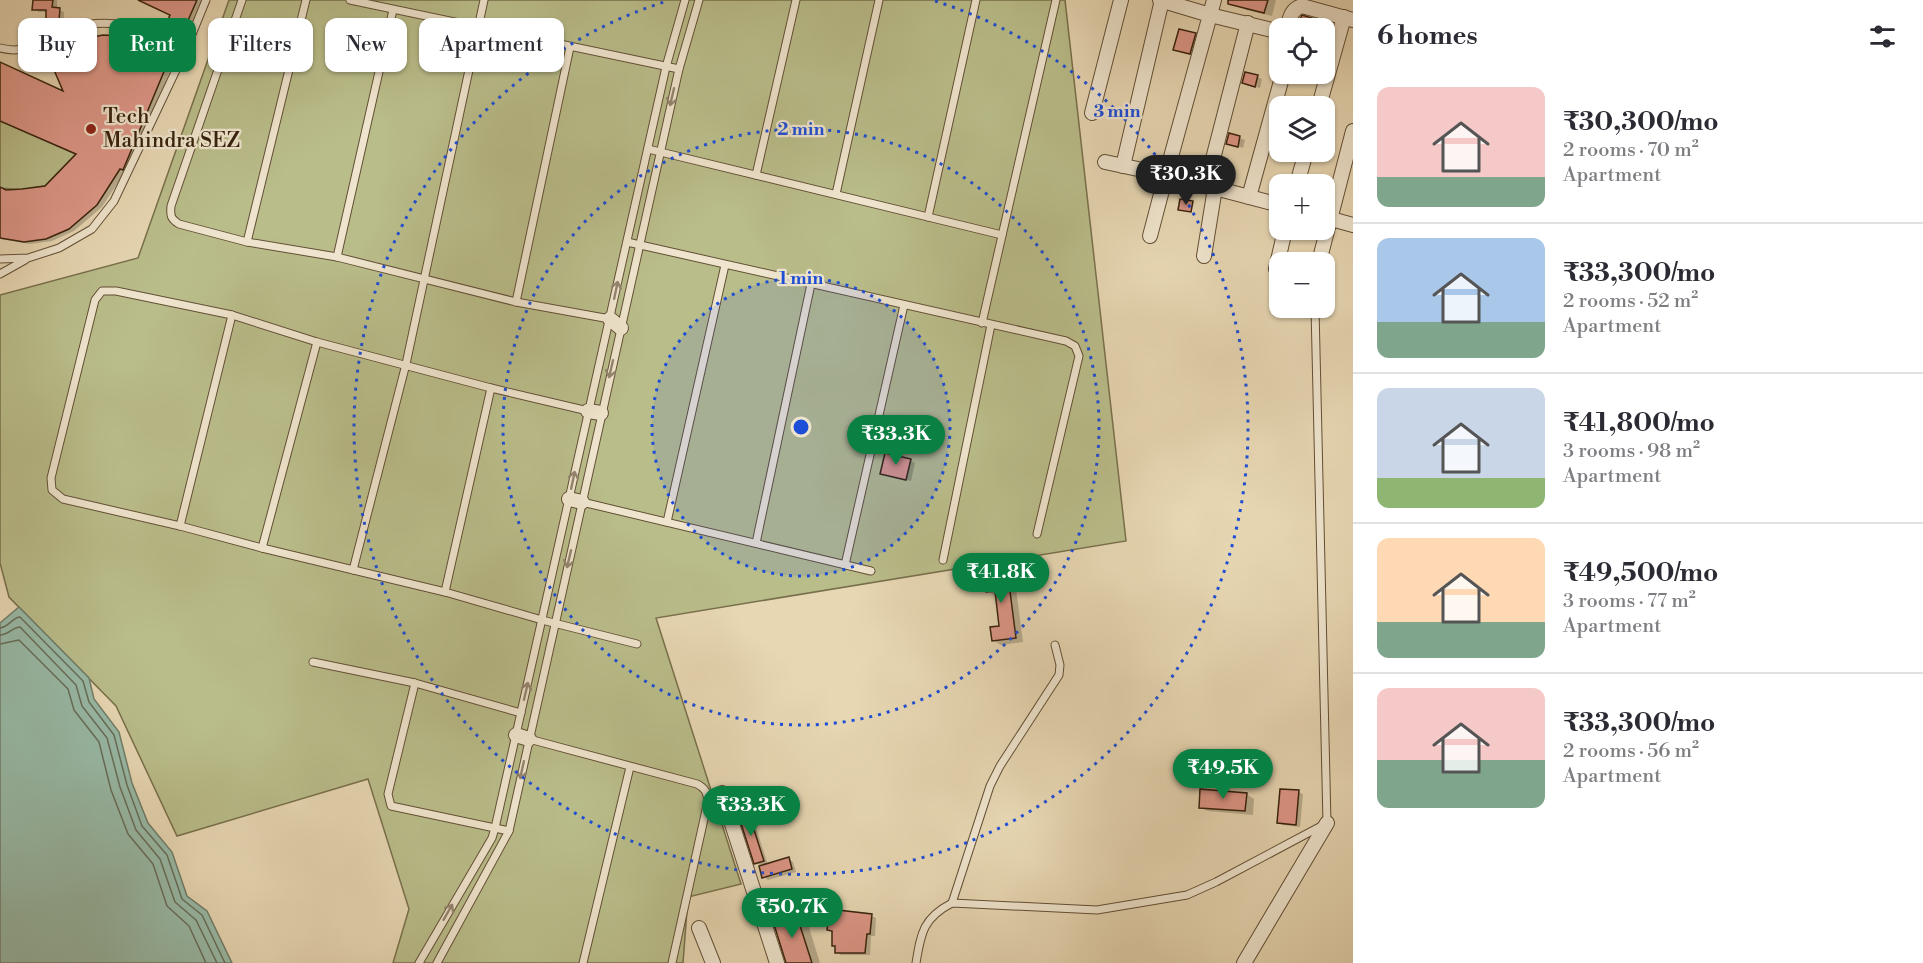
<!DOCTYPE html>
<meta charset="utf-8">
<style>
:root{--surface:#fff;--page:#f7f7f7;--text:#2b2b33;--muted:#7c7c81;--line:#e1e1e2;--accent:#0b8043}
body{margin:0;font-family:"Libre Bodoni",serif;background:var(--page);color:var(--text);height:100vh;display:flex;flex-direction:column;font-size:22px;white-space:nowrap}
*{box-sizing:border-box;margin:0}
p{font-size:20px;color:var(--muted)}
.icon{flex:none;width:33px;height:33px;fill:none;stroke:currentColor;stroke-width:2;stroke-linecap:round;stroke-linejoin:round}
.map{position:relative;flex:1;overflow:hidden}
.details{display:flex;flex-direction:column;background:var(--surface);width:570px}
.details>*{flex:none}
.guide{position:absolute;left:18px;top:18px;width:570px;height:54px;display:flex;gap:12px}
.fabs{position:absolute;left:1269px;top:18px;display:grid;gap:12px}
.fabs a{display:grid;place-items:center;width:66px;height:66px;border-radius:12px;background:var(--surface);box-shadow:0 2px 4px #0004;font-size:30px}
.price{position:absolute;translate:-50% -51px;padding:0 14px;border-radius:21px;background:var(--accent);color:#fff;font-size:20px;line-height:39px;filter:drop-shadow(0 2px 3px #0008)}
.price::after{content:'';position:absolute;left:50%;top:36px;width:18px;height:14px;margin-left:-9px;background:inherit;clip-path:polygon(0 0,100% 0,50% 100%)}
.price.active{background:#222;color:#fff}
ul{padding:0;list-style:none}
li{display:flex;align-items:center;gap:18px;height:150px;padding:0 24px}
li+li{border-top:2px solid var(--line)}
li span{display:grid;place-items:center;flex:none;width:168px;height:120px;border-radius:12px;color:#555}
li>.icon{margin-inline-start:auto}
span .icon{width:72px;height:72px;fill:#fffc;stroke-width:1}
li b{font-size:26px}
h2{display:flex;justify-content:space-between;align-items:center;height:72px;padding:0 24px;font-size:26px}
.tag{padding:0 21px;border-radius:12px;background:var(--surface);box-shadow:0 2px 4px #0004;font-size:21px;line-height:54px}
.tag.active{background:var(--accent);color:#fff}
main{display:flex;flex:1;min-height:0}
.map>svg:first-child{display:block}
.green{fill:#b9bd8a;stroke:#78704c;stroke-width:1.5}
.water{fill:#98baa7;stroke:#717d69;stroke-width:1.5}
.shadow{fill:#0003}
.lines{fill:none;stroke-linecap:round;stroke-linejoin:round}
.shore{stroke:#686e5a;stroke-width:1.5}
.building{fill:#de9788;stroke:#37220d;stroke-width:1.5}
.lane-casing{stroke:#634f36;stroke-width:9}
.street-casing{stroke:#634f36;stroke-width:16}
.lane{stroke:#efe5ce;stroke-width:7}
.street{stroke:#efe5ce;stroke-width:14}
.oneway{stroke:#93846e}
.ring{fill:none;stroke:#1d4ed8;stroke-width:3;stroke-dasharray:3 6}
.poi-dot{fill:#8f2418;stroke:#efe5ce;stroke-width:2}
.labels{text-anchor:middle;dominant-baseline:central;stroke-width:4.5;stroke-linejoin:round;paint-order:stroke}
.poi-label{font-size:21px;fill:#37220d;stroke:#efe5ce;text-anchor:start}
.centre{fill:#1d4ed8;stroke:#efe5ce;stroke-width:3}
.ring-label{font-size:18px;text-anchor:middle;font-weight:bold;fill:#1d4ed8;stroke:#efe5ce;stroke-width:4.5;stroke-linejoin:round;paint-order:stroke}
</style>
<main>
<div class="map">
<svg width="1353" height="963" viewBox="0 0 1353 963">
<rect width="100%" height="100%" fill="#e7d7b3"/>
<filter id="stains"><feTurbulence type="fractalNoise" baseFrequency=".00333" numOctaves="4"/><feColorMatrix values="0 0 0 0 .2 0 0 0 0 .09 0 0 0 0 .02 0 0 0 .5 -.17"/></filter>
<radialGradient id="worn" r=".72"><stop offset=".6" stop-color="#630" stop-opacity="0"/><stop offset="1" stop-color="#630" stop-opacity=".3"/></radialGradient>
<g class="green">
<path d="M229,0H1065L1126,541L656,618L741,884L688,897L683,963H393L409,909L368,779L177,836L116,706L9,597L0,563V295L138,258Z"/>
<path d="M0,121L76,154L45,186L21,190L0,188Z"/>
</g>
<path class="water" d="M19,607L89,678L94,699L119,732L132,783L148,823L172,852L187,896L207,911L232,963H0V623Z"/>
<g class="shadow">
<path d="M34,0H57V9L64,12V23H52L47,20L48,12H39L34,9Z"/>
<path d="M145,0H206L190,44L171,36L172,15Z"/>
<path d="M1240,0H1276L1272,16L1246,10L1239,5Z"/>
<path d="M1317,21L1322,24L1320,28H1298L1299,24Z"/>
<path d="M1195,34L1200,37L1195,56L1175,50Z"/>
<path d="M1324,37L1333,41L1328,57H1324Z"/>
<path d="M137,38L177,54L128,171L126,170L102,207L74,231L52,241L30,244L0,239V189L6,191L46,187L78,154L0,120V63L66,94Z"/>
<path d="M1257,77L1262,79L1260,88L1243,83Z"/>
<path d="M1230,135L1245,140L1243,148L1228,143Z"/>
<path d="M910,460L915,463L911,481L882,473Z"/>
<path d="M1007,570L1014,574L1023,642L1001,645L994,641L1001,628L997,596L987,591Z"/>
<path d="M1298,792L1303,794L1300,827L1283,825L1279,822Z"/>
<path d="M1246,794L1254,799L1253,815L1208,811L1200,807Z"/>
<path d="M748,812L752,815L768,865L788,859L793,862L796,872L768,880L764,877L760,865L756,863Z"/>
<path d="M795,912L806,918L820,963H787Z"/>
<path d="M871,916L876,918L875,936H871L870,955H841L836,952V947L833,945L834,932L829,929Z"/>
</g>
<g class="lines">
<g class="shore">
<path d="M0,628C9,627 13,617 20,617L83,681L89,702L114,735L127,785L142,826L167,855L182,899L202,915L225,963"/>
<path d="M0,635C8,635 13,627 20,627L76,685L82,706L107,738L120,787L136,830L160,859L175,902L196,920L217,963"/>
<path d="M0,644L19,640L68,689L74,710L99,742L111,790L128,834L153,864L167,906L189,926L206,963"/>
</g>
</g>
<g class="building">
<path d="M33,0H53L52,7L60,8L59,21H46V10H32Z"/>
<path d="M138,0H197L186,25L189,27L183,41L162,32L170,15Z"/>
<path d="M1228,0H1268L1264,13L1228,4Z"/>
<path d="M1302,15L1318,20L1316,28L1297,27Z"/>
<path d="M1179,29L1196,33L1190,54L1173,50Z"/>
<path d="M103,35L137,37L173,50L123,170L120,169L97,205L69,229L46,239L24,242L0,238V187L6,190L22,189L45,186L76,154L0,121V62L63,91L51,63L52,52L78,40Z"/>
<path d="M1245,72L1258,75L1255,87L1242,83Z"/>
<path d="M1229,133L1240,136L1238,147L1226,144Z"/>
<path d="M1180,199L1193,201L1191,212L1178,210Z"/>
<path d="M885,453L911,459L906,480L880,474Z"/>
<path d="M1007,568L1016,638L992,641L990,627L999,626L995,591L986,592L983,572Z"/>
<path d="M1200,789L1247,793L1245,811L1199,808Z"/>
<path d="M1280,789L1299,790L1296,825L1277,823Z"/>
<path d="M748,811L764,861L754,864L738,814Z"/>
<path d="M789,857L792,869L762,878L759,866Z"/>
<path d="M829,909L872,914L870,934H867L865,953H835V946H832V931L827,930Z"/>
<path d="M795,910L812,963H786L772,918Z"/>
</g>
<g class="lines">
<g class="lane-casing">
<g id="lane">
<path d="M242,0L171,206C170,216 171,219 179,224L247,242L337,257L516,302L610,319"/>
<path d="M350,0L679,69"/>
<path d="M0,48C30,56 43,37 70,29C116,14 145,31 186,49"/>
<path d="M648,149L1002,235"/>
<path d="M756,175L796,0"/>
<path d="M836,194L879,0"/>
<path d="M928,217L976,0"/>
<path d="M247,242L306,0"/>
<path d="M627,242L1066,341L1075,346L1079,356L1037,534"/>
<path d="M337,257L393,10"/>
<path d="M0,259L28,258L59,248L92,229L114,201L186,49L206,0"/>
<path d="M0,274L25,260"/>
<path d="M516,302L570,47"/>
<path d="M982,323L1056,0"/>
<path d="M588,411L491,388L317,342L232,315L116,291H102L95,300L51,478L52,490L63,499L180,526L262,548L445,592L542,620L637,644"/>
<path d="M582,502L871,571"/>
<path d="M667,522L725,265"/>
<path d="M180,526L232,315"/>
<path d="M756,543L811,284"/>
<path d="M262,548L317,342"/>
<path d="M943,560L991,325"/>
<path d="M845,565L904,305"/>
<path d="M353,570L406,364L484,0"/>
<path d="M445,592L491,388"/>
<path d="M313,662L415,683L521,713"/>
<path d="M415,683L388,794L391,806L509,831"/>
<path d="M529,739L697,784C705,788 707,792 708,801L672,963"/>
<path d="M952,903L990,786L1000,766L1059,675L1060,665L1055,645"/>
<path d="M419,963L492,838L495,828L666,67L685,0"/>
<path d="M437,963L509,831L679,69L699,0"/>
<path d="M583,963L630,767"/>
<path d="M916,963C921,933 923,918 952,903L1097,910L1187,895L1216,882L1327,823L1315,308"/>
</g>
</g>
<g class="street-casing">
<g id="street">
<path d="M1214,0L1210,15L1280,32"/>
<path d="M1287,28C1290,18 1291,9 1302,6L1353,20"/>
<path d="M1319,106L1344,17"/>
<path d="M1092,113L1121,0"/>
<path d="M1105,162L1166,175L1210,15L1160,0"/>
<path d="M1123,166L1162,0"/>
<path d="M1297,184L1306,152"/>
<path d="M1206,186L1248,23"/>
<path d="M1249,197L1283,74"/>
<path d="M1324,217L1353,225"/>
<path d="M1150,236L1166,175L1213,188"/>
<path d="M1204,256L1215,188L1280,205"/>
<path d="M1319,262L1353,131"/>
<path d="M1276,269L1285,230"/>
<path d="M610,319L621,328"/>
<path d="M588,411L601,413"/>
<path d="M569,499L582,502"/>
<path d="M516,735L529,739"/>
<path d="M722,793L777,963"/>
<path d="M699,928L713,963"/>
<path d="M1244,963L1327,823"/>
</g>
</g>
<use href="#lane" class="lane"/>
<use href="#street" class="street"/>
</g>
<defs><path id="oneway-shaft" d="M-6 0H5M1.5-3L5.5 0L1.5 3" fill="none" stroke-width="1.6" stroke-linecap="round" stroke-linejoin="round" transform="scale(1.5)"/></defs>
<g class="oneway">
<use href="#oneway-shaft" transform="translate(672 97) rotate(103)"/>
<use href="#oneway-shaft" transform="translate(616 290) rotate(-78)"/>
<use href="#oneway-shaft" transform="translate(611 369) rotate(103)"/>
<use href="#oneway-shaft" transform="translate(573 480) rotate(-78)"/>
<use href="#oneway-shaft" transform="translate(569 559) rotate(103)"/>
<use href="#oneway-shaft" transform="translate(526 691) rotate(-77)"/>
<use href="#oneway-shaft" transform="translate(522 770) rotate(102)"/>
<use href="#oneway-shaft" transform="translate(448 912) rotate(-60)"/>
</g>
<circle cx="801" cy="427" r="149" fill="#1d4ed8" fill-opacity=".12"/>
<g class="ring">
<circle cx="801" cy="427" r="149"/>
<circle cx="801" cy="427" r="298"/>
<path d="M935 1A447 447 0 1 1 667 1"/>
</g>
<circle class="poi-dot" cx="91" cy="129" r="6"/>
<g class="labels">
<g class="poi-label">
<text x="103" y="117">Tech<tspan x="103" dy="24">Mahindra SEZ</tspan></text>
</g>
</g>
<circle cx="801" cy="427" r="9" class="centre"/>
<g class="ring-label">
<text x="1117" y="117">3 min</text>
<text x="801" y="135">2 min</text>
<text x="801" y="284">1 min</text>
</g>
<rect width="100%" height="100%" filter="url(#stains)"/>
<rect width="100%" height="100%" fill="url(#worn)"/>
</svg>
<div class="fabs">
<a><svg class="icon" aria-label="locate" viewBox="0 0 24 24"><circle cx="12" cy="12" r="6"/><path d="M12 2v4M12 18v4M2 12h4M18 12h4"/></svg></a>
<a><svg class="icon" aria-label="layers" viewBox="0 0 24 24"><path d="M12 4l9 5-9 5-9-5zM3 14l9 5 9-5"/></svg></a>
<a>+</a>
<a>−</a>
</div>
<b class="price active" style="left:1186px;top:206px">₹30.3K</b>
<b class="price" style="left:896px;top:466px">₹33.3K</b>
<b class="price" style="left:1001px;top:604px">₹41.8K</b>
<b class="price" style="left:1223px;top:800px">₹49.5K</b>
<b class="price" style="left:751px;top:837px">₹33.3K</b>
<b class="price" style="left:792px;top:939px">₹50.7K</b>
<div class="guide">
<a class="tag">Buy</a>
<a class="tag active">Rent</a>
<a class="tag">Filters</a>
<a class="tag">New</a>
<a class="tag">Apartment</a>
</div>
</div>
<section class="details">
<h2>6 homes<svg class="icon" aria-label="filters" viewBox="0 0 24 24"><path d="M4 7h16M4 17h16"/><circle cx="9" cy="7" r="2"/><circle cx="15" cy="17" r="2"/></svg></h2>
<ul>
<li><span style="background:linear-gradient(#f6c9c9 75%,#7fa58c 0)"><svg class="icon" aria-label="home" viewBox="0 0 24 24"><path d="M3 11l9-7 9 7M6 9v11h12V9"/></svg></span><div><b>₹30,300/mo</b><p>2 rooms · 70 m²</p><p>Apartment</p></div></li>
<li><span style="background:linear-gradient(#a9c7e8 70%,#7fa58c 0)"><svg class="icon" aria-label="home" viewBox="0 0 24 24"><path d="M3 11l9-7 9 7M6 9v11h12V9"/></svg></span><div><b>₹33,300/mo</b><p>2 rooms · 52 m²</p><p>Apartment</p></div></li>
<li><span style="background:linear-gradient(#c9d6e8 75%,#8fb573 0)"><svg class="icon" aria-label="home" viewBox="0 0 24 24"><path d="M3 11l9-7 9 7M6 9v11h12V9"/></svg></span><div><b>₹41,800/mo</b><p>3 rooms · 98 m²</p><p>Apartment</p></div></li>
<li><span style="background:linear-gradient(#ffd9b3 70%,#7fa58c 0)"><svg class="icon" aria-label="home" viewBox="0 0 24 24"><path d="M3 11l9-7 9 7M6 9v11h12V9"/></svg></span><div><b>₹49,500/mo</b><p>3 rooms · 77 m²</p><p>Apartment</p></div></li>
<li><span style="background:linear-gradient(#f6c9c9 60%,#7fa58c 0)"><svg class="icon" aria-label="home" viewBox="0 0 24 24"><path d="M3 11l9-7 9 7M6 9v11h12V9"/></svg></span><div><b>₹33,300/mo</b><p>2 rooms · 56 m²</p><p>Apartment</p></div></li>
</ul>
</section>
</main>
